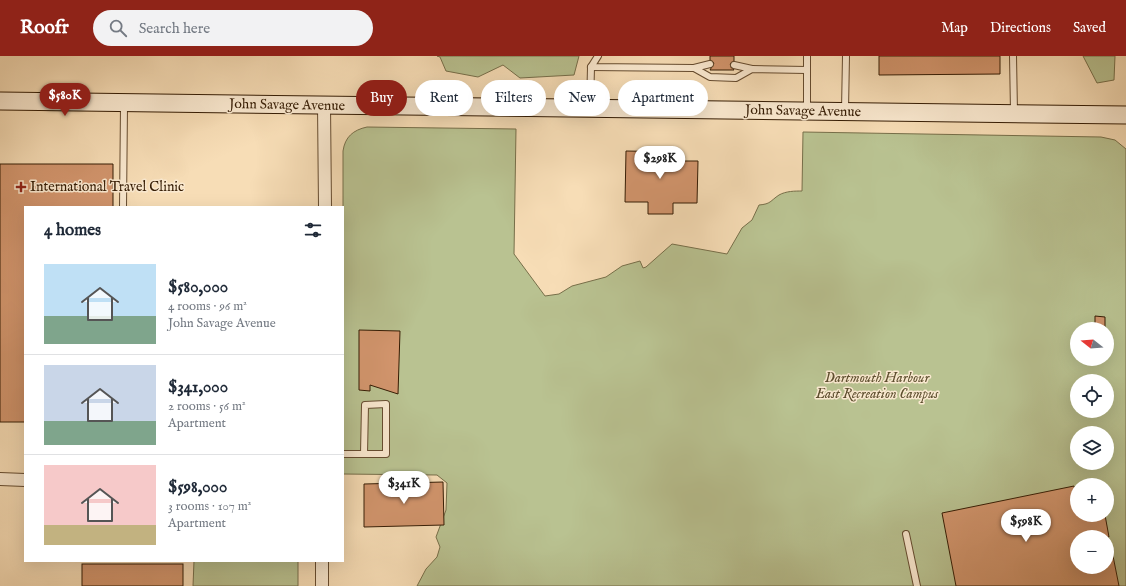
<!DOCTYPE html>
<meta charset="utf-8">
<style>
:root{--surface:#fff;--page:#f2f2f3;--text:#1f2937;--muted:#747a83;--line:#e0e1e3;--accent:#8f2418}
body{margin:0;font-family:"IM FELL English",serif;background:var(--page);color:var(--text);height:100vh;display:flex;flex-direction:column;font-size:15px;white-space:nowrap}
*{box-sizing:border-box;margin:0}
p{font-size:13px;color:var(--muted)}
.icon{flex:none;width:22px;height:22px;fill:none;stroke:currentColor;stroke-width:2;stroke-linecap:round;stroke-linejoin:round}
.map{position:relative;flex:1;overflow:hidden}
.drawer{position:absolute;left:24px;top:150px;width:320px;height:356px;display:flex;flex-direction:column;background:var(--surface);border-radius:0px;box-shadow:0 4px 16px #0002}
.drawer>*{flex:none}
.hud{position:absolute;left:356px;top:24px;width:380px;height:36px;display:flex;gap:8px}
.needle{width:26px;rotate:287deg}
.buttons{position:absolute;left:1070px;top:266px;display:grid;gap:8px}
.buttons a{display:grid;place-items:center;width:44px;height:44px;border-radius:50%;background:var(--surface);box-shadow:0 4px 16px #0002;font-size:20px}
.price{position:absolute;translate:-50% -34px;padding:0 9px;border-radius:14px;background:#fff;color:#222;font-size:13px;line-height:26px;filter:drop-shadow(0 1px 2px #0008)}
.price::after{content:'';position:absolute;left:50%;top:24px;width:12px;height:9px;margin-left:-6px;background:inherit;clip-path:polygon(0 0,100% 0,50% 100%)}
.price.on{background:var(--accent);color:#fff}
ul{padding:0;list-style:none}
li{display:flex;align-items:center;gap:12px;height:100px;padding:0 20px}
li+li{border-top:1px solid var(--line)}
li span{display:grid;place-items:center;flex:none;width:112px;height:80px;border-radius:0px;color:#555}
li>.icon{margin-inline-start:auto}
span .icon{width:48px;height:48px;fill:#fffc;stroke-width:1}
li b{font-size:17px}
h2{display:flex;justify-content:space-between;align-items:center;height:48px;padding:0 20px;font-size:17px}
.chip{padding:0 14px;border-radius:18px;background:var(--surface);box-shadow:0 4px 16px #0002;font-size:14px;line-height:36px}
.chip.on{background:var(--accent);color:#fff}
header{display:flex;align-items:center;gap:24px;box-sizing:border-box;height:56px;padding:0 20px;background:var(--accent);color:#fff}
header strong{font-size:19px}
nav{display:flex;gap:22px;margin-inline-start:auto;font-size:14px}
.search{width:280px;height:36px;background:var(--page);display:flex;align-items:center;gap:10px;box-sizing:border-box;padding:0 14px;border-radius:22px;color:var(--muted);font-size:15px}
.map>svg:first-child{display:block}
.green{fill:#b9c291;stroke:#776f4a;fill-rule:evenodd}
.building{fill:#d2956d;stroke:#351c04}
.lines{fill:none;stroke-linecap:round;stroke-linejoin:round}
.lane-casing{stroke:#664c30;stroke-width:8}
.street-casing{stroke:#664c30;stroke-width:14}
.secondary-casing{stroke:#351c04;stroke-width:19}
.lane{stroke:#fae9d0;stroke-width:6}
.street{stroke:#fae9d0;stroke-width:12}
.secondary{stroke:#fae9d0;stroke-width:17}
.poi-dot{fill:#8f2418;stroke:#fae9d0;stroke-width:1.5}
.labels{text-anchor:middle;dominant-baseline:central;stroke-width:3;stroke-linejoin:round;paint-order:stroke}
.street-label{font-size:14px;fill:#351c04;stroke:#fae9d0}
.poi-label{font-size:14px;fill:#351c04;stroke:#fae9d0;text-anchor:start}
.park-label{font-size:14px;font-style:italic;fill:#5d4e2e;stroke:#fae9d0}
</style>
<header>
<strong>Roofr</strong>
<div class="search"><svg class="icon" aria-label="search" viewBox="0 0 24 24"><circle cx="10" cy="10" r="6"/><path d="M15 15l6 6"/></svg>Search here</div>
<nav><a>Map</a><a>Directions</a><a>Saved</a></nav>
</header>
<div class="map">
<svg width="1126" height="530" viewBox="0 0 1126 530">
<rect width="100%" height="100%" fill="#f7ddb6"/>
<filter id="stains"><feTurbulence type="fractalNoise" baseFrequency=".005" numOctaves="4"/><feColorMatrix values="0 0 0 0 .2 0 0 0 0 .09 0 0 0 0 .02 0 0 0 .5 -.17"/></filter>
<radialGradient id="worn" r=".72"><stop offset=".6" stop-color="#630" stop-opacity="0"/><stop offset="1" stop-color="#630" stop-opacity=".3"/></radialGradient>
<g class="green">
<path d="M437,0H579L574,19L520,22L503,9L478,21L446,15L440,1Z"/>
<path d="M1083,0H1115L1114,24L1097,27Z"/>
<path d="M367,71L516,73L514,198L545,240L559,238L572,230L606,221L622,210L640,205L643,212L646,211L672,188L727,198L742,172L752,164L759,149C771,148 770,145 779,139C786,135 795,135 802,135L803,76L1101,81L1115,84L1126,93V530H417L426,513L437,501L440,491L436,481L446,454L447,427L437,419L343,418V95C345,81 353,74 367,71ZM1077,273H1107V303H1077ZM1077,325H1107V355H1077ZM1077,377H1107V407H1077ZM1077,429H1107V459H1077ZM1077,481H1107V511H1077Z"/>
<path d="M194,505H298V530H193Z"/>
</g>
<g class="building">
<path d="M710,0H734V5L730,8L734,14H710L714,7L710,4Z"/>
<path d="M879,0H1000V18L879,19Z"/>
<path d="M626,95L682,96V105H698L697,147H673V158H648V146H625Z"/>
<path d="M0,108H113V151H25V366H0Z"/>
<path d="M1095,260L1105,261V273H1095Z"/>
<path d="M359,274L400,275L398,338L370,329V335L359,334Z"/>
<path d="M443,426L444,469L364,471V428Z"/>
<path d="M1074,430L1077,445V459H1105L1109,481H1077V511H1107V490H1111L1119,530H956L942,457Z"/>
<rect x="82" y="508" width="101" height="22"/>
</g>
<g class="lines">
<g class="lane-casing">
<g id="lane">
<path d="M598,0L591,11L694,12L710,21L736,22L752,13L807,14"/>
<path d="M1013,0L1014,56"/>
<path d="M734,9L752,13"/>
<path d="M694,12L710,8"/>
<path d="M590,51L591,11"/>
<path d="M807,53V0"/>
<path d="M845,54L846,0"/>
<path d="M123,151L124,49"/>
<path d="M343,398H386V348L365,349L364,398"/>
<path d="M906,478L917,530"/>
</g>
</g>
<g class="street-casing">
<g id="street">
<path d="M324,49L325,151"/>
<path d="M0,423L25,424"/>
<path d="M322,505V530"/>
</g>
</g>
<g class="secondary-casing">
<path id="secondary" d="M0,45L1126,59"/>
</g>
<use href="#lane" class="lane"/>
<use href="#street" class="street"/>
<use href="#secondary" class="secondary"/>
</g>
<path class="poi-dot" d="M19 125h4v4h4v4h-4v4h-4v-4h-4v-4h4z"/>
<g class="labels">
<g class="street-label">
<text transform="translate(287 49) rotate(1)">John Savage Avenue</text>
<text transform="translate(803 55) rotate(1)">John Savage Avenue</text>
</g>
<g class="poi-label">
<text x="30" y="131">International Travel Clinic</text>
</g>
<g class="park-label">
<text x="877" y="322">Dartmouth Harbour<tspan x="877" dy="16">East Recreation Campus</tspan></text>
</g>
</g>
<rect width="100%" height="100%" filter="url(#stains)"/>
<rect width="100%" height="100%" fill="url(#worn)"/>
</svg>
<div class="buttons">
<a><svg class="needle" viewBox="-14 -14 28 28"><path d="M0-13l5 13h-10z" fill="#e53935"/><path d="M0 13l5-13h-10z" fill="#747a83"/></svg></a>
<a><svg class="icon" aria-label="locate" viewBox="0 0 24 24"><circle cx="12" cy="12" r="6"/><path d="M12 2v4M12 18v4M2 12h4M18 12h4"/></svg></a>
<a><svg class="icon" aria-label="layers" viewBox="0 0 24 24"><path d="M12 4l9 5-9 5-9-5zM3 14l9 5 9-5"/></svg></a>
<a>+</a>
<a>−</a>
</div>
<b class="price on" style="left:65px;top:61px">$580K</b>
<b class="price" style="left:660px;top:124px">$298K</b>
<b class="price" style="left:404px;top:449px">$341K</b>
<b class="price" style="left:1026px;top:487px">$598K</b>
<div class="hud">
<a class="chip on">Buy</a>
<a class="chip">Rent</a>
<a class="chip">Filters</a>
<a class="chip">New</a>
<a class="chip">Apartment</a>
</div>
<section class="drawer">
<h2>4 homes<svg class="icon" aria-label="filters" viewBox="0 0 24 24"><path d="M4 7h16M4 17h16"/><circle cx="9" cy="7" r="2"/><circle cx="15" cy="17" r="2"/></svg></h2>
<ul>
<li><span style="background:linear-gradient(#bfe0f5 65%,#7fa58c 0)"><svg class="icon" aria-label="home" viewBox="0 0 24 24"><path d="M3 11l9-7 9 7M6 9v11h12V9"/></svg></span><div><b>$580,000</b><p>4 rooms · 96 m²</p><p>John Savage Avenue</p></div></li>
<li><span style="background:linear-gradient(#c9d6e8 70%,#7fa58c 0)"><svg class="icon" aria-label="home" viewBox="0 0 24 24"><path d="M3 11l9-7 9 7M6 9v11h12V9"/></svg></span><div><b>$341,000</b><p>2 rooms · 56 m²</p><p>Apartment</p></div></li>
<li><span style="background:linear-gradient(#f6c9c9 75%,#c2b280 0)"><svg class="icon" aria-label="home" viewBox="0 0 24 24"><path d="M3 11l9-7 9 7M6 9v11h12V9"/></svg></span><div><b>$598,000</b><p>3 rooms · 107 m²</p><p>Apartment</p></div></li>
</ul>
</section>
</div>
